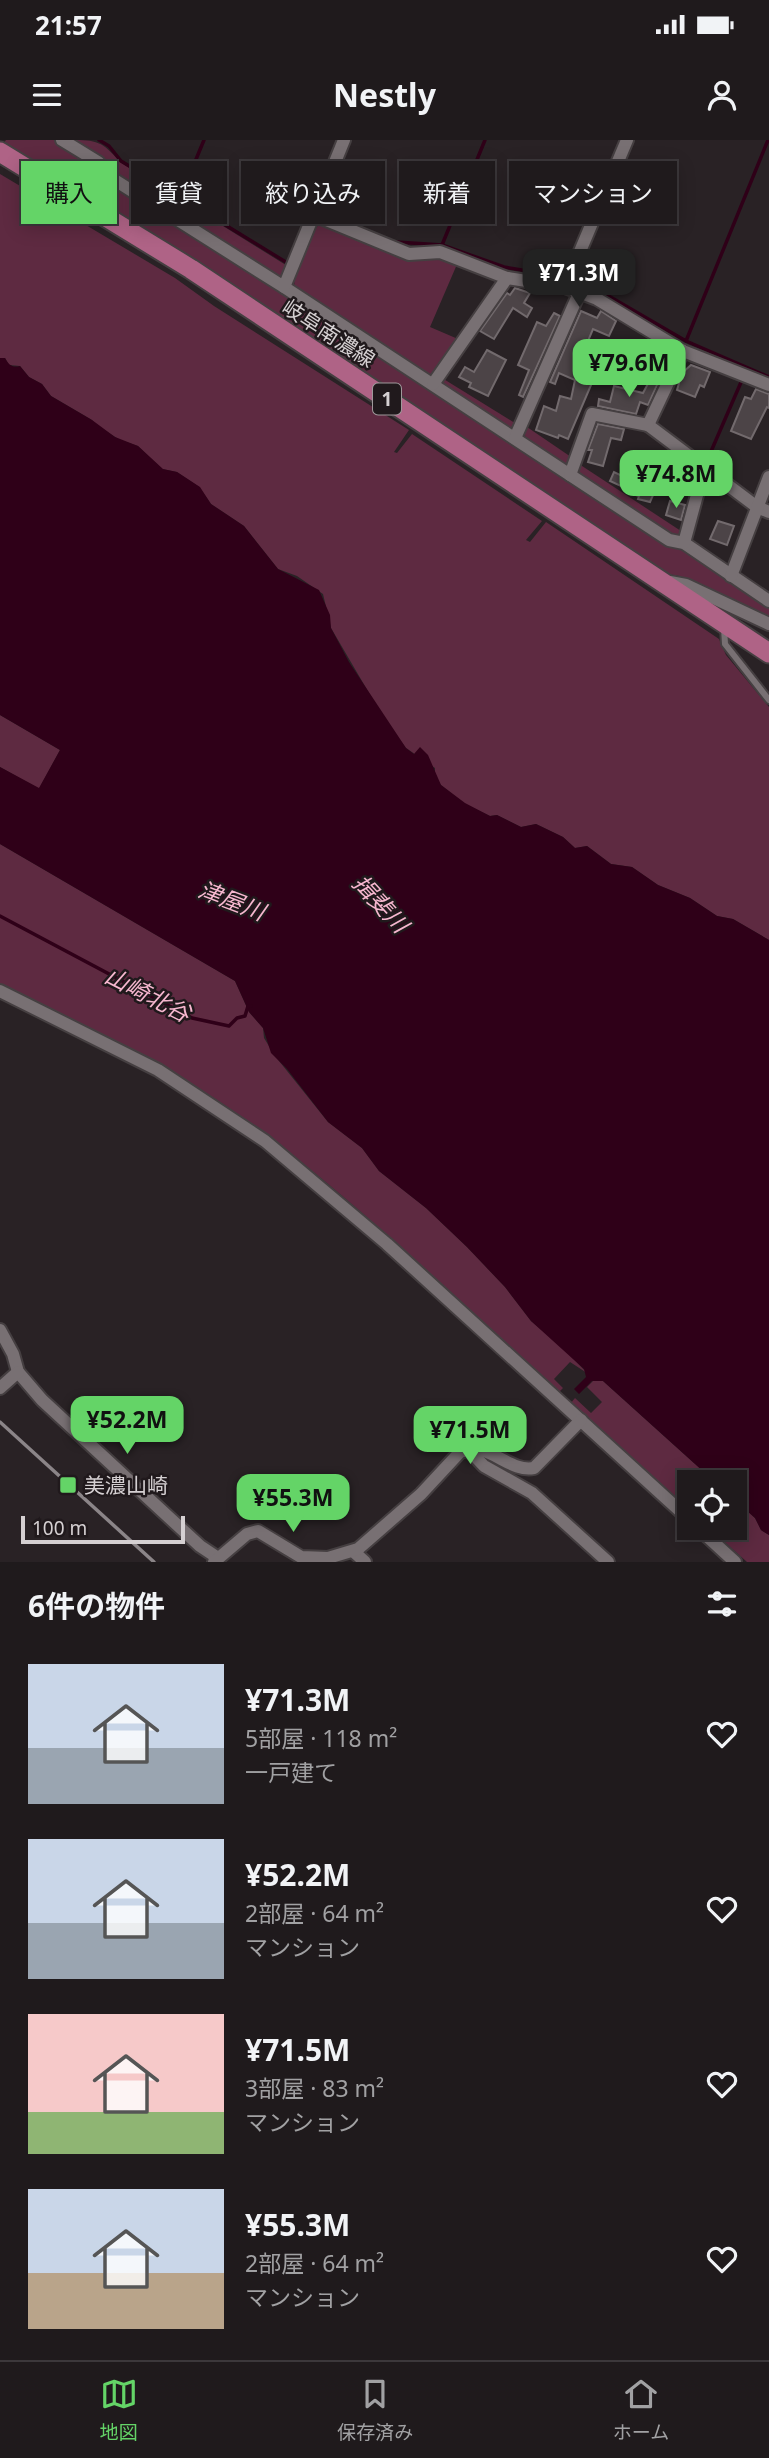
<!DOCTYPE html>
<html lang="ja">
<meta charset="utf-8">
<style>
:root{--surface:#1f1a1c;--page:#272325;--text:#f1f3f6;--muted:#a1a1a3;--line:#3c383b;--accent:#64d467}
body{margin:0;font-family:"Noto Sans","Noto Sans JP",sans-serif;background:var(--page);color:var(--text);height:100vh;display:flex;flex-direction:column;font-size:26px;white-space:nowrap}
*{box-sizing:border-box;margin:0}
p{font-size:23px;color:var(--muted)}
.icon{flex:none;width:38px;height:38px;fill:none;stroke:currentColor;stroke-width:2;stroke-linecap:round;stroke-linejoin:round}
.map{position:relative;height:1422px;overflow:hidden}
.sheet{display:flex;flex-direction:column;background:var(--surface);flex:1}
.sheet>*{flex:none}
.banner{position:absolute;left:21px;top:21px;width:728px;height:63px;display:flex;gap:14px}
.controls{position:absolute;left:677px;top:1330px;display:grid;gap:14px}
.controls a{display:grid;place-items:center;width:70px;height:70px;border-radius:0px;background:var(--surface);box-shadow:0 4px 18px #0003,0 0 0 2px var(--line);font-size:35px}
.scale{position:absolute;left:21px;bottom:18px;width:164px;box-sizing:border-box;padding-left:7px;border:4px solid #d5d0d2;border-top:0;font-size:19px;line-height:24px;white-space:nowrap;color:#d5d0d2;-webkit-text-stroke:5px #20191c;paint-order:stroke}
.price{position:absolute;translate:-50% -60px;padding:0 16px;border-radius:14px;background:var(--accent);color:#111;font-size:23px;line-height:46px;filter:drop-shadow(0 2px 4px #0008)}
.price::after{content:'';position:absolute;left:50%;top:42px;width:21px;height:16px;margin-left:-10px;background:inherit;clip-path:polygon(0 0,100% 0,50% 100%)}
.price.on{background:#222;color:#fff}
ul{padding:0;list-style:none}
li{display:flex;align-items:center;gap:21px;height:175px;padding:0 28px}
li span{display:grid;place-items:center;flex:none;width:196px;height:140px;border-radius:0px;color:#555}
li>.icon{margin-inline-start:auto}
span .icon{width:84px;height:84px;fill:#fffc;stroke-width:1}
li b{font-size:30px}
h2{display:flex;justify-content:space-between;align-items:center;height:84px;padding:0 28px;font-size:30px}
.pill{padding:0 24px;border-radius:0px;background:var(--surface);box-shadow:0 4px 18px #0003,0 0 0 2px var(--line);font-size:24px;line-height:63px}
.pill.on{background:var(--accent);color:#111}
.status{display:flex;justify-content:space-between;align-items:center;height:49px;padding:0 35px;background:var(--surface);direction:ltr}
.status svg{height:19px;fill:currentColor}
header{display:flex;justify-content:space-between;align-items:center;height:91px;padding:0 28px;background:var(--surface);font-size:32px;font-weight:700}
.tab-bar{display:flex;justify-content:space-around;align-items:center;height:98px;border-top:2px solid var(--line);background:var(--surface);font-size:19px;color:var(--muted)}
.tab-bar a{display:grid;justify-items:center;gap:4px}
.tab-bar .on{color:var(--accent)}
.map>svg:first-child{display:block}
.green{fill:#5e2a41}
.water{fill:#2f0018}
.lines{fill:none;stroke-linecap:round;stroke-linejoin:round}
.stream{stroke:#2f0018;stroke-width:3.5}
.building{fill:#4c4447;stroke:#726a6d;stroke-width:2}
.service-casing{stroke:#453f41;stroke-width:10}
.minor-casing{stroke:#453f41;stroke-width:16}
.primary-casing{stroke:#453f41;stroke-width:23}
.service{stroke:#787073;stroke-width:6}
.minor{stroke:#787073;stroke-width:12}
.primary{stroke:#af6386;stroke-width:19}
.rail{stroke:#8b8588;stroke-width:3.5}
.poi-dot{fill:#64d467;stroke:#20191c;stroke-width:2.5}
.labels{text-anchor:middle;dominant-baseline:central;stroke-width:5;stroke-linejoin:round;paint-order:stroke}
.shield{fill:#20191c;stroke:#9f999b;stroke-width:2}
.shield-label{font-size:19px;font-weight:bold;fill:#d5d0d2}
.street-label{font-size:21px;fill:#d5d0d2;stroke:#20191c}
.poi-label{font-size:21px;fill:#d5d0d2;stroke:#20191c;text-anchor:start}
.water-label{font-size:23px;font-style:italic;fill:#f6b7cf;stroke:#20191c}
</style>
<div class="status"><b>21:57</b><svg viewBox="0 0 49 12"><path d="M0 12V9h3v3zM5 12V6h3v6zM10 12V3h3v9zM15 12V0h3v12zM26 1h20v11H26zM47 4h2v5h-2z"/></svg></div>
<header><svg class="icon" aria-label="menu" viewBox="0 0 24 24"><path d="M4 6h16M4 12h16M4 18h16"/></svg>Nestly<svg class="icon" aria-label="person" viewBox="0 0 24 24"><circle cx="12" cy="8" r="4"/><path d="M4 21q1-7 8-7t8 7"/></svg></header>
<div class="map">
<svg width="769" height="1422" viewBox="0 0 769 1422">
<rect width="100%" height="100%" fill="#292225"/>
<g class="green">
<path d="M6,0H54L97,26L668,406L687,411L769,466V477L749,466L745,471L679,436L662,433L213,131L3,4Z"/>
<path d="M70,0C97,0 102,1 120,22L289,127L284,138L280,139L116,34Z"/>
<path d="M0,34L175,138L214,166L409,290L394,312L397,313L412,294L542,381L526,400L530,402L546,382L719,499L726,515L769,567V800L733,779L717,776L690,758L658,745L632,727L611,724L587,706L575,708L563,697L536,684L521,687L497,675L490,676L465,664L441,645L435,637V628L406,608L383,577L331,488L323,454L297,436L278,429L244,386L211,364L199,347L177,332L162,329L138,306L120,300L96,285L92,280L51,256L42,244L29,237L20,226L9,225L5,218H0Z"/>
<path d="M324,84L408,120L444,118L458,122L430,187L458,199L430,237L295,148C290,129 309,102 318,85Z"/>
<path d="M442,238L518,285L511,290L442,244Z"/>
<path d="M527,287L574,319L566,327L527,300L524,294Z"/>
<path d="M579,324L684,393L678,397L578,336L575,332Z"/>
<path d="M0,575L60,610L39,649L0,627Z"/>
<path d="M0,704L235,841L249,872L263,888L264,898L275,916L328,982L362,1008L379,1031L426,1068L467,1107L505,1147L531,1181L561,1206L587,1233L570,1222L554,1239L563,1248L558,1253C449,1153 343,1046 220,962C151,916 74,882 0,844Z"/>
<path d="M594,1240L603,1241L715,1342H690L689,1371L570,1264L575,1258L591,1273L602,1262L587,1247Z"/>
<path d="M735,1360L755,1378L761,1390L769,1395V1422H747L709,1388H735Z"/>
</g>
<path class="water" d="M0,218H5C9,225 12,228 20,226L29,237L42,244L51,256L92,280L115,297L138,306L163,329L177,332L200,347L211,364L244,386L278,429L319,450L330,475L331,488L349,522L406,608L414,614L420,607L428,615L441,645L465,663L490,676L497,675L521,687L536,684L563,697L575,708L587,706L611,724L632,727L658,745L690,758L717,776L733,779L769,800V1395L761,1390L755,1378L735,1360V1342H715L603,1241H592L579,1254L574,1249L586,1237L584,1229L531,1181L505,1147L467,1107L426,1068L379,1031L362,1008L328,982L287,929L271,913L263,888L249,872L235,841L0,704V627L39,648L60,610L0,575Z"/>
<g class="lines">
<g class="stream">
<path d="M99,0L109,6L121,21L289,124"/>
<path d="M180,58L204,0"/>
<path d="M396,102L442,105L504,127L564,137"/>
<path d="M442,105L485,0"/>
<path d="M576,141L607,155L686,201L769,237"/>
<path d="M686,201L768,0"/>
<path d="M706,323L742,240"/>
<path d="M0,776L192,878L229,886L237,878L245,876L248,866H251"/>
</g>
</g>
<g class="building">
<path d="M515,148L530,153L524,163L532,168L527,177L513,168L494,199L480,191L507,153L510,155Z"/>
<path d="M581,171L597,178L601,171L616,181L609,196L593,189L585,208L596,211L594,222L600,224L568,299L559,295L558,298L536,290L544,266L556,271L560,256L571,259L575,240L559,233L555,244L550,242Z"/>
<path d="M554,173L560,176L523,257L519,255L529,230L518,225L537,182L546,186Z"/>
<path d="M487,210L506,220L488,256L469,247L471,243L459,237L465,227L474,232Z"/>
<path d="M691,225L710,232L704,247L700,245L695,257L677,250L682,233Z"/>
<path d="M650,240L658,243L648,265L640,262L636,274L598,266L599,259L610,262L614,246L643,253Z"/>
<path d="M756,249L769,254V268L767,267L751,299L731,291L745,257L751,259Z"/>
<path d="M598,284L624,289L621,300L611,298L603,326L588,322L592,310H588Z"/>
<path d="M640,317L691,329L694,331L691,343L661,337L650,362L638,359L639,356L629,353L630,350L610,341L614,332L633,341Z"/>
<path d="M670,361L685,365L681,380L666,375Z"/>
<path d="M718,381L734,386L727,405L710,399Z"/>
</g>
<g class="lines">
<g class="service-casing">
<path id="service" d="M724,488L725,504L769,560"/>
</g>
<g class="minor-casing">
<g id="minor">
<path d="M62,0L98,22L113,39L284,147L669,400L684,403L769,461"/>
<path d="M627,0L565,147L597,159L683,211L769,245"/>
<path d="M314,75L409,114L440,112L507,138L565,147"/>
<path d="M284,147L344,0"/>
<path d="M683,211L648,285L757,367L769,372"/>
<path d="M433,244L507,138"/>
<path d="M515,298L580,151"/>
<path d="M570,335L592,274L648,285"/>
<path d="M684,403L704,329"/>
<path d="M731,436L769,337"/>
<path d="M670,442L686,445L769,484"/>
<path d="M0,851L158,930L265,1001L387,1104L690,1380"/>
<path d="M0,1190L13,1214L18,1232L42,1260L200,1406L218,1418"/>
<path d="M0,1248L18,1232"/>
<path d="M468,1309L484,1326L532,1353L608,1422"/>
<path d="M698,1388L735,1422"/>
<path d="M353,1411L365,1422"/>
<path d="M214,1422L247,1394L258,1391L301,1417L328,1418L358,1409L421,1354L460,1312C489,1300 508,1333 534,1328L581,1280"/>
</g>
</g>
<g class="primary-casing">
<path id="primary" d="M0,12L191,129L769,513"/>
</g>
<use href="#service" class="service"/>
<use href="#minor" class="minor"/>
<use href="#primary" class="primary"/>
<path class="rail" d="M0,1282L154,1422"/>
</g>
<rect class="poi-dot" x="59" y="1336" width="18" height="18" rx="3.5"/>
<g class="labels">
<rect class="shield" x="373" y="243.5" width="28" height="31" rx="5"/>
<g class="shield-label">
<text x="387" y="259">1</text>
</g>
<g class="street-label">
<text transform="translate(329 193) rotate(33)">岐阜南濃線</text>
</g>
<g class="poi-label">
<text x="84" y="1345">美濃山崎</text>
</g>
<g class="water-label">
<text transform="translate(232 760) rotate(21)">津屋川</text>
<text transform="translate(381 763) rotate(47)">揖斐川</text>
<text transform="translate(148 854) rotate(27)">山崎北谷</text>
</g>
</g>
</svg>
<div class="controls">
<a><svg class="icon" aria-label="locate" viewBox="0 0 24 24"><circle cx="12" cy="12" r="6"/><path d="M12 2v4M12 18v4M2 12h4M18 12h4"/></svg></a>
</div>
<div class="scale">100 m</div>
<b class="price on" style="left:579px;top:169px">¥71.3M</b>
<b class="price" style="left:629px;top:259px">¥79.6M</b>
<b class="price" style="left:676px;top:370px">¥74.8M</b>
<b class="price" style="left:127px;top:1316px">¥52.2M</b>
<b class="price" style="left:470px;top:1326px">¥71.5M</b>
<b class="price" style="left:293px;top:1394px">¥55.3M</b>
<div class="banner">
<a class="pill on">購入</a>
<a class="pill">賃貸</a>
<a class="pill">絞り込み</a>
<a class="pill">新着</a>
<a class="pill">マンション</a>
</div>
</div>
<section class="sheet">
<h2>6件の物件<svg class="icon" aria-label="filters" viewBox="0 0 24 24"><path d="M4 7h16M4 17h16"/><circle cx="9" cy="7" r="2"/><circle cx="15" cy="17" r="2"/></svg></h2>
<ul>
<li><span style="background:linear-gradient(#c9d6e8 60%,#9aa5b1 0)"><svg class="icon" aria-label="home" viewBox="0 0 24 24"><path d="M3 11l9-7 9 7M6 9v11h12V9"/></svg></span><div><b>¥71.3M</b><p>5部屋 · 118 m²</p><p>一戸建て</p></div><svg class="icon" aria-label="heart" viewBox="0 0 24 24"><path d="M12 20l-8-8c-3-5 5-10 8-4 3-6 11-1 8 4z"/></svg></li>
<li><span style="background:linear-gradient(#c9d6e8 60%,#9aa5b1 0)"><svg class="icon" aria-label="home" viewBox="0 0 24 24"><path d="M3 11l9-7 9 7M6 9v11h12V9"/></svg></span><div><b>¥52.2M</b><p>2部屋 · 64 m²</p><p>マンション</p></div><svg class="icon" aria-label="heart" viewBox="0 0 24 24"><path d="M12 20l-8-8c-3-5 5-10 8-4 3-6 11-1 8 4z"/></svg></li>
<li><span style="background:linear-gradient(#f6c9c9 70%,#8fb573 0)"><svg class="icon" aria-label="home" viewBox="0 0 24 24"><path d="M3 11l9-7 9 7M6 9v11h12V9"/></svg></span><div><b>¥71.5M</b><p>3部屋 · 83 m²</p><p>マンション</p></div><svg class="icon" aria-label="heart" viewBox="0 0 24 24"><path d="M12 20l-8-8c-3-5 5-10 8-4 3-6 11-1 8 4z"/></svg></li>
<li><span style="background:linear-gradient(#c9d6e8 60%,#b9a48a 0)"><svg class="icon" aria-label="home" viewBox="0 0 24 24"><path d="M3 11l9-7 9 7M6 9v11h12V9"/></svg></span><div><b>¥55.3M</b><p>2部屋 · 64 m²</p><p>マンション</p></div><svg class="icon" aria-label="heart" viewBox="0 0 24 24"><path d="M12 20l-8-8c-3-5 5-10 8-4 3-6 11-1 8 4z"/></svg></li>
</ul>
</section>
<nav class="tab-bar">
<a class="on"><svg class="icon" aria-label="map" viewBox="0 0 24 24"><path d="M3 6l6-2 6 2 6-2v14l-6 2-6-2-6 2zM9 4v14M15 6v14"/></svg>地図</a>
<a><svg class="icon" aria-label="saved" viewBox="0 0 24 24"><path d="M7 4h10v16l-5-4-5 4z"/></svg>保存済み</a>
<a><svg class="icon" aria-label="home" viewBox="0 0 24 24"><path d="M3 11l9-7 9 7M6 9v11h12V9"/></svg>ホーム</a>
</nav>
